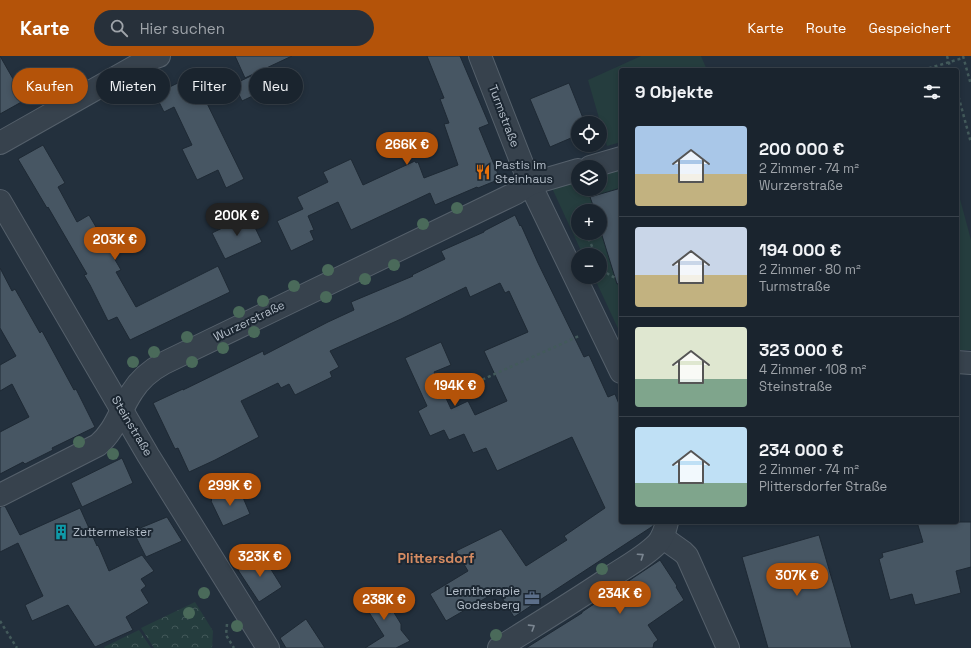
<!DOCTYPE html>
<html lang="de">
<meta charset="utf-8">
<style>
:root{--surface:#1a242e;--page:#27303a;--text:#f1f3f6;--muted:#9fa4aa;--line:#38414a;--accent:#b45309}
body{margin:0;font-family:"Space Grotesk",sans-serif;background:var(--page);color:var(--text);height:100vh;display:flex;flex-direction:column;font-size:15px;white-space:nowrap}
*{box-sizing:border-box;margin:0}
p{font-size:13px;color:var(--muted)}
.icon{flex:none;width:22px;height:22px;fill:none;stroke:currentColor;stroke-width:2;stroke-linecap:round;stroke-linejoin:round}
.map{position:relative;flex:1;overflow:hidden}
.details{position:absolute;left:619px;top:12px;width:340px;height:456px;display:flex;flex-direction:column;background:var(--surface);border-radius:4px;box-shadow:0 2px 6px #0003,0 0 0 1px var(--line)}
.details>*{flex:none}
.guide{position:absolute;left:12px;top:12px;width:380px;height:36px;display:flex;gap:8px}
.controls{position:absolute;left:571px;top:60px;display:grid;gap:8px}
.controls a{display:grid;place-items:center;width:36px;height:36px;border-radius:50%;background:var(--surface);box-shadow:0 2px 6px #0003,0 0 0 1px var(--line);font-size:20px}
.price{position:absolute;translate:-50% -34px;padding:0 9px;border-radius:14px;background:var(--accent);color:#fff;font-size:13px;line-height:26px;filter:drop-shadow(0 1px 2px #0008)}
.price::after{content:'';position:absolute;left:50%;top:24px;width:12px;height:9px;margin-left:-6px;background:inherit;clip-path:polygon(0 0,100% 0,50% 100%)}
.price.active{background:#222;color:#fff}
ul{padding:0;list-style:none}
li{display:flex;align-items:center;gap:12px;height:100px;padding:0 16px}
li+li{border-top:1px solid var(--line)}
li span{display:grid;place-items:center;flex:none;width:112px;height:80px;border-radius:4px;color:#555}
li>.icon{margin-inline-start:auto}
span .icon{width:48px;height:48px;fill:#fffc;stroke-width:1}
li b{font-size:17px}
h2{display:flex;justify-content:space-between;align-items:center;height:48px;padding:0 16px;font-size:17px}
.tag{padding:0 14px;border-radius:18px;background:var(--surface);box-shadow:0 2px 6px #0003,0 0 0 1px var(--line);font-size:14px;line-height:36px}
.tag.active{background:var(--accent);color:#fff}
header{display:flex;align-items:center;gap:24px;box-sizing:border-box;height:56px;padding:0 20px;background:var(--accent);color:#fff}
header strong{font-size:19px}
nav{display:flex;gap:22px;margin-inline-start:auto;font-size:14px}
.search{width:280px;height:36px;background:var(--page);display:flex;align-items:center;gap:10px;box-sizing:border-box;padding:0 14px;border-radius:22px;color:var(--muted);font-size:15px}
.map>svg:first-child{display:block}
.park{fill:url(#park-crowns)}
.garden{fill:#253d3e;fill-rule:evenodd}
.building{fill:#475663;stroke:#1e2934}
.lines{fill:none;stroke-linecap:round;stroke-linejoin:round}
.street-casing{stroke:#55606b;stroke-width:24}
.path{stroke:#435a5b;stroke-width:2.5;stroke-dasharray:3 3;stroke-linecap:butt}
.street{stroke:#37424d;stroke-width:22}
.tree{fill:#4a6a5a}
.oneway{stroke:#7b8691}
.labels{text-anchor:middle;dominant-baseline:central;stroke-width:4;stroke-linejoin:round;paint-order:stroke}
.street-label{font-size:12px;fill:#b3bdc8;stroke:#1c2732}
.poi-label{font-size:12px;fill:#b3bdc8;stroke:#1c2732;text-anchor:start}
.quarter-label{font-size:14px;font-weight:bold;fill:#d58b62;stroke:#1c2732}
</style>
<header>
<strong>Karte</strong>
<div class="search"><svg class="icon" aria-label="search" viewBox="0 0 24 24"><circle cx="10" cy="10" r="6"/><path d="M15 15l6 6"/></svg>Hier suchen</div>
<nav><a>Karte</a><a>Route</a><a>Gespeichert</a></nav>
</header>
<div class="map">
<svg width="971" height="592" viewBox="0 0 971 592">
<defs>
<pattern id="park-crowns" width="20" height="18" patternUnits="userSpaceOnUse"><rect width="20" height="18" fill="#253d3e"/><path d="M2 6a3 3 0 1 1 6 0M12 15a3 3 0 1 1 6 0" fill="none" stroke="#425758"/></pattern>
</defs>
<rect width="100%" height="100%" fill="#23303d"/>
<g class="park">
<path d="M195,546L213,575L212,592H154L141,572Z"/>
<path d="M139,574L151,592H105L104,591Z"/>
</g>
<g class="garden">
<path d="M641,0H701L707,14H621V86L607,90L588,24Z"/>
<path d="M621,109V279L594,221H600V199H583L551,130L578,122V133H600V115ZM578,155H600V177H578Z"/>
<path d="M957,132L971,184V294H957Z"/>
</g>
<g class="building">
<path d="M0,0L25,44L0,58Z"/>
<path d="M235,0H292L245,22Z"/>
<path d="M427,0H460L489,68L479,72L500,123L478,132L477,131L435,149L430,137L351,174L338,146L308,160L314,174L310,175L314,184L291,195L277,165L303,153L297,141L328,126L323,116L351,103L363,129L415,105L416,107L418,106L424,122L458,109L444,68L449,67L440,43L444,42Z"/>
<path d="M251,20L259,37L242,45L234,28Z"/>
<path d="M182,25L188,36L199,31L244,123L226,132L218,114L197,124L182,93L192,89L174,51L164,56L155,38Z"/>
<path d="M569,27L585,67H578V79L550,91L530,43Z"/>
<path d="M43,89L65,127L58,131L77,166L89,159L121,214L116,216L136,251L218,210L230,236L130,284L117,261L108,265L90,229L84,219L87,218L48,151L47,152L18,103Z"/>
<path d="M621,132V227L617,228L600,173V155H595L590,141Z"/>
<path d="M249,159L262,186L225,203L212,177Z"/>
<path d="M515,159L520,170L521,169L538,207L584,301L589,299L608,341L615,338L621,353V466H654L653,470L514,561L498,535L446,565L430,538L468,515L456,495L501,473L526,510L567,484L564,480L605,452L572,381L497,415L486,392L473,397L464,378L449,384L444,374L430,380L418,355L427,350L405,302L441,286L451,309L434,316L451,353L468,345L475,359L507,345L484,295L528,276L509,235L505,237L500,227L470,241L466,231L401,263L330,295L339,311L330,316L332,321L295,339L289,328L281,332L278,327L241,345L259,381L215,404L189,416L178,392L175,393L153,347L183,333V334L263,295L264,299L328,266L354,254L351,246L413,220L412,219L445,203L441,195L484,176V175Z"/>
<path d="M0,212L12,235L15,233L40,277L42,275L74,334L76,333L95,371L52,392L53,394L25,408L23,406L0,418V376L29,361L12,328L0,335V309L16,300L0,272Z"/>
<path d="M122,402L133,427L82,451L71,427Z"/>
<path d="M239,432L250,458L223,470L211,445L212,444L211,443Z"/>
<path d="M5,450L20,479L80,452L97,490L98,489L109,515L142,499L154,515L141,523L146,530L141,534L149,547L126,561L133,574L95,591L68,549L32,565L25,549L43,540L18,487L0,496V451Z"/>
<path d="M167,461L182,485L146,501L133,475Z"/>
<path d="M917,466H971V511L956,515L961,537L915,549L912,538L890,544L879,503L883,501L882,497L923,486Z"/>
<path d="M819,479L852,592H768L742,501Z"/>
<path d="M262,499L282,531L259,546L238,514Z"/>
<path d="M660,504L677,530L676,531L684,544L648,569L658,584L654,587L653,592H526L582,557V556Z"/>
<path d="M377,532L390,557L393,555L401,568V574L410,585L396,592H365L384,580L358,539Z"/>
<path d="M306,563L325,592H286L280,582Z"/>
</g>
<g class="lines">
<g class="street-casing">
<g id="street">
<path d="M480,0L530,128L621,316"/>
<path d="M0,87L145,5L159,0"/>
<path d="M590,111L621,102"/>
<path d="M0,145L148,399L268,592"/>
<path d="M957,306L971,307"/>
<path d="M0,439L98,389C115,375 120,354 132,336C140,323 151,314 164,307L516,137L530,128L578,114"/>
<path d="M662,481L683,496L687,500L728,592"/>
<path d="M499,592C537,568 575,545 612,520C627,510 644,501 657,488C663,482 665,474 667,466"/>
</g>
</g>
<g class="path">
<path d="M947,0L951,14"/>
<path d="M963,0L971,29"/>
<path d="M923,14L963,2"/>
<path d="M957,35L971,87"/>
<path d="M600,172L605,170"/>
<path d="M586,177L596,199"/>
<path d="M578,179L583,177"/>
<path d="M600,207C605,217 610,221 621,223"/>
<path d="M466,331L579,280"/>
<path d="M0,565L17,592"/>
<path d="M227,568L226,579L234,592"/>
</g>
<use href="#street" class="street"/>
</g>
<g class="tree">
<circle cx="457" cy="152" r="6"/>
<circle cx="423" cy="168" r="6"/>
<circle cx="394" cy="209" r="6"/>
<circle cx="328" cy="214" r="6"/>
<circle cx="365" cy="223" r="6"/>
<circle cx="294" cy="230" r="6"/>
<circle cx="326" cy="241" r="6"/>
<circle cx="263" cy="245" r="6"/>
<circle cx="239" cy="256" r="6"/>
<circle cx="254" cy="276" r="6"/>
<circle cx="187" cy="281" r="6"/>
<circle cx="223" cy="292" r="6"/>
<circle cx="154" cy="296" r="6"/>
<circle cx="133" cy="306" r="6"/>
<circle cx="192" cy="306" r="6"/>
<circle cx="79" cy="386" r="6"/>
<circle cx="113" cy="398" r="6"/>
<circle cx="602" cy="513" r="6"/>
<circle cx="204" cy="537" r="6"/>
<circle cx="189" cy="557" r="6"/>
<circle cx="237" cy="570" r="6"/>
<circle cx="496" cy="579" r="6"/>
</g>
<defs><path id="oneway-chevron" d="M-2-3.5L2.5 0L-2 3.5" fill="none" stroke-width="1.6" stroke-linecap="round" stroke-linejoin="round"/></defs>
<g class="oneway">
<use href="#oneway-chevron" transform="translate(641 500) rotate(-34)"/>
<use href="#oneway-chevron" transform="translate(532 571) rotate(-32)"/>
</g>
<defs>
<g id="restaurant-bare" transform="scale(1.2)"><path d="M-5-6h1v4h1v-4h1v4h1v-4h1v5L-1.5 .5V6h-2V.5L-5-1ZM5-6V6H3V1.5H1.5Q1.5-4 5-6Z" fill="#e8710a" stroke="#1c2732" stroke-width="2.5" paint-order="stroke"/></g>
<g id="building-bare" transform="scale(1.2)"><path d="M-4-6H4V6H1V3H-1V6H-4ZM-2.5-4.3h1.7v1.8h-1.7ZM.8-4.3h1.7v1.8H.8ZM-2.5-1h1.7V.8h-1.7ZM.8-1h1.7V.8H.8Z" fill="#0f9aa8" stroke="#1c2732" stroke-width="2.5" paint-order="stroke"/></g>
<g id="office-bare" transform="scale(1.2)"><path d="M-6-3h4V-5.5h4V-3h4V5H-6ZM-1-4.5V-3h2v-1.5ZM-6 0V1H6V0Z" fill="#5c6f8a" stroke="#1c2732" stroke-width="2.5" paint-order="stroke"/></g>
</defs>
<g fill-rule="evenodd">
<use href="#restaurant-bare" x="483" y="116"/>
<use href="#building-bare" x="61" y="476"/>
<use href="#office-bare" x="532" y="542"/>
</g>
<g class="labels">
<g class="street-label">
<text transform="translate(504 60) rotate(69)">Turmstraße</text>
<text transform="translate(249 265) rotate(-26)">Wurzerstraße</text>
<text transform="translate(132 370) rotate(59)">Steinstraße</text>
</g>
<g class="poi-label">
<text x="495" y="109">Pastis im<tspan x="495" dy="14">Steinhaus</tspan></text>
<text x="73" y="476">Zuttermeister</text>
<text x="520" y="535" text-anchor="end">Lerntherapie<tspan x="520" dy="14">Godesberg</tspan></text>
</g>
<g class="quarter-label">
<text x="436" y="502">Plittersdorf</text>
</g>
</g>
</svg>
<div class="controls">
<a><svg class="icon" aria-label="locate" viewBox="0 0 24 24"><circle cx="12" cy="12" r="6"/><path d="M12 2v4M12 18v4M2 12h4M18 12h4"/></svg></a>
<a><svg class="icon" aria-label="layers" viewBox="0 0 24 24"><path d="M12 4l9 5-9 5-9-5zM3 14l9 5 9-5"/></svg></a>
<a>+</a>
<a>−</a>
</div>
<b class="price" style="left:407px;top:110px">266K €</b>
<b class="price active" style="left:237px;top:181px">200K €</b>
<b class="price" style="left:115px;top:205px">203K €</b>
<b class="price" style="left:455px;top:351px">194K €</b>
<b class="price" style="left:230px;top:451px">299K €</b>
<b class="price" style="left:260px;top:522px">323K €</b>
<b class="price" style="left:797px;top:541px">307K €</b>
<b class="price" style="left:620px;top:559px">234K €</b>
<b class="price" style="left:384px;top:565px">238K €</b>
<div class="guide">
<a class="tag active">Kaufen</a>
<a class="tag">Mieten</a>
<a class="tag">Filter</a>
<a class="tag">Neu</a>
</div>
<section class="details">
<h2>9 Objekte<svg class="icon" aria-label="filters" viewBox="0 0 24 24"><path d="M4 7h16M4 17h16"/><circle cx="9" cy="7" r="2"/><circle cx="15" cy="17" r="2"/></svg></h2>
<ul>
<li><span style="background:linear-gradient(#a9c7e8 60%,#c2b280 0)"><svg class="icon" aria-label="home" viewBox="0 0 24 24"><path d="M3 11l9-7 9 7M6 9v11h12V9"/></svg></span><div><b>200 000 €</b><p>2 Zimmer · 74 m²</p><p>Wurzerstraße</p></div></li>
<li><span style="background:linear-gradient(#c9d6e8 60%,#c2b280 0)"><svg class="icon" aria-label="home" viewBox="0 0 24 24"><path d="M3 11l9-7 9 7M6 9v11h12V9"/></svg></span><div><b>194 000 €</b><p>2 Zimmer · 80 m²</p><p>Turmstraße</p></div></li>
<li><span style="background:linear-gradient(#dfe7d0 65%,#7fa58c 0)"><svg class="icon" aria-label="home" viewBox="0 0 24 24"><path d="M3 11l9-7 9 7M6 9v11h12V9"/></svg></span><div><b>323 000 €</b><p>4 Zimmer · 108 m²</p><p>Steinstraße</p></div></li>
<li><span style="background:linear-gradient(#bfe0f5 70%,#7fa58c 0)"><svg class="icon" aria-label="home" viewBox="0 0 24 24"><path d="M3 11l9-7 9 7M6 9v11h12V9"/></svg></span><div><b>234 000 €</b><p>2 Zimmer · 74 m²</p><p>Plittersdorfer Straße</p></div></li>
</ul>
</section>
</div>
